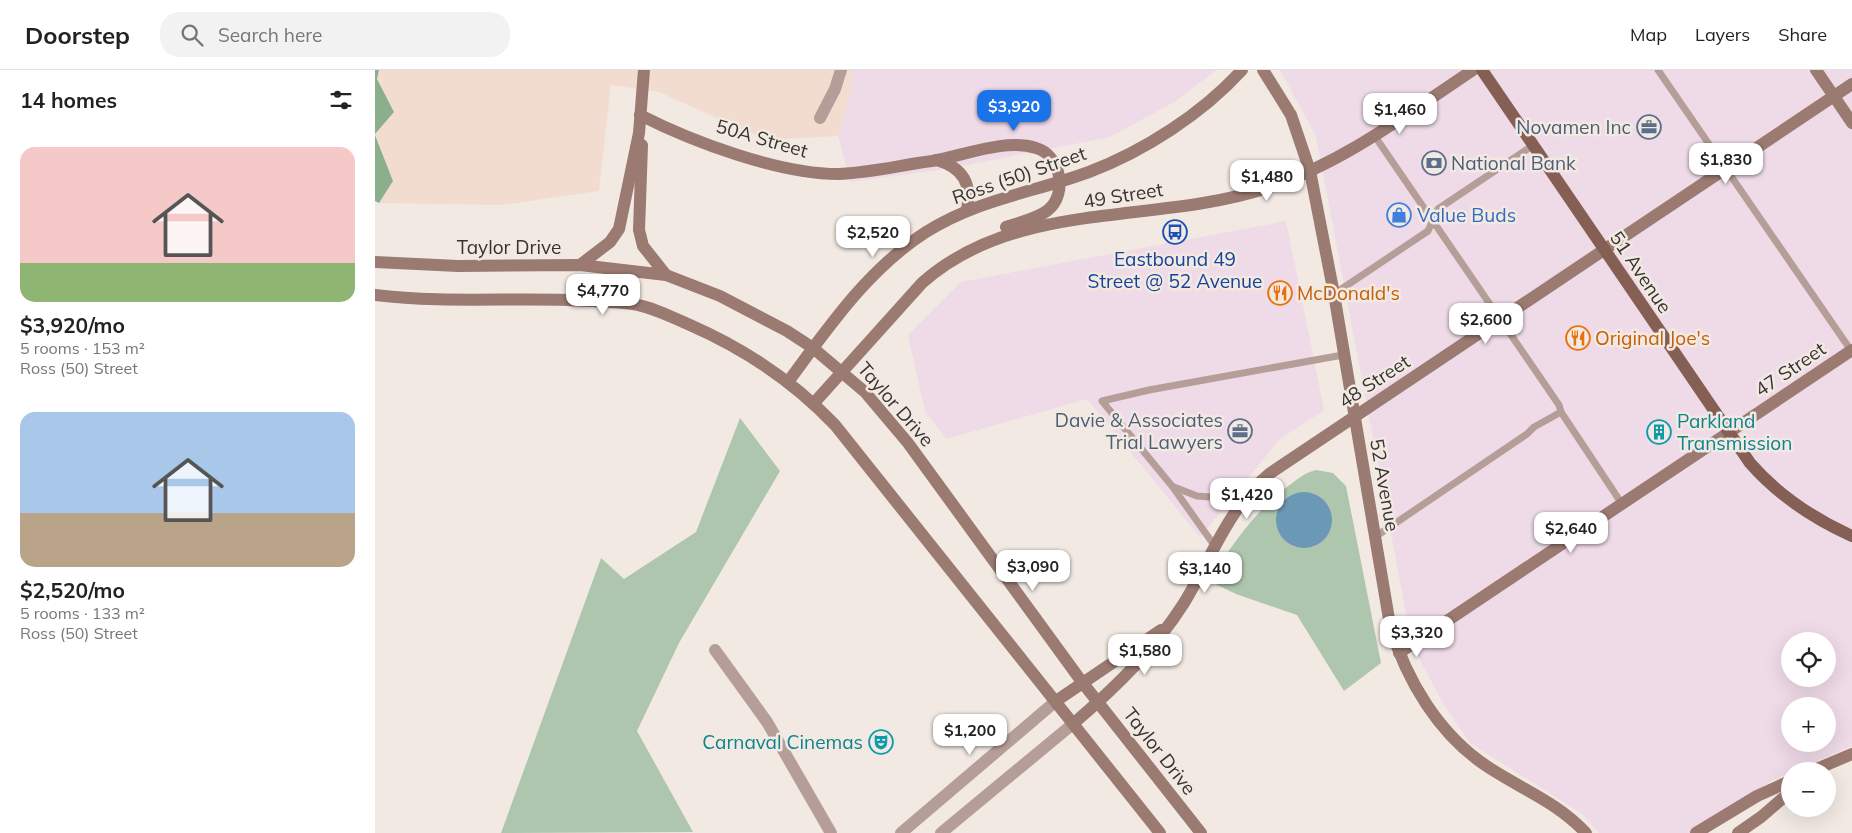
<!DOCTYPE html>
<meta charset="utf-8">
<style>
:root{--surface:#fff;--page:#f2f2f2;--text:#222;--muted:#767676;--line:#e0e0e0;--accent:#1a73e8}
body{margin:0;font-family:Mulish,sans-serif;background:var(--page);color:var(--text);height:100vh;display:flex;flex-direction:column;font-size:19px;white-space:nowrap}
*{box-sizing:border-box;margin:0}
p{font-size:16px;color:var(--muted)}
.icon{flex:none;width:28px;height:28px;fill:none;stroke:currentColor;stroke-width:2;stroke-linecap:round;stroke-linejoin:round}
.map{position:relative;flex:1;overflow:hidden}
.sheet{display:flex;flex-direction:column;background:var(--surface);width:375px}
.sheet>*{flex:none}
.buttons{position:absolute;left:1406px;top:562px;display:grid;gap:10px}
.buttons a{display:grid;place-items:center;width:55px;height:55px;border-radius:50%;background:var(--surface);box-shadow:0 5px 20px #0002;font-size:25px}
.price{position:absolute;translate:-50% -42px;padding:0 11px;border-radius:10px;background:#fff;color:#222;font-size:16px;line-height:32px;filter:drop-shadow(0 1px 2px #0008)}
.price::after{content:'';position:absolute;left:50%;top:30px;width:15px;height:11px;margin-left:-8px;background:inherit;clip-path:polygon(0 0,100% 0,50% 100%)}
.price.active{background:var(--accent);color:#fff}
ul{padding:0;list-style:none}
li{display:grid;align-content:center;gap:10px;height:265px;padding:0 20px}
li span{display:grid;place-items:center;height:155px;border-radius:15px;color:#555}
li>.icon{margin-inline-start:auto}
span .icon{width:90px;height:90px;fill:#fffc;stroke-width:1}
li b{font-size:21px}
h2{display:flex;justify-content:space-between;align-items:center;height:60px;padding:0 20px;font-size:21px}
header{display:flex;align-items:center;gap:30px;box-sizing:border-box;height:70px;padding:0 25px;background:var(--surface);border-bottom:1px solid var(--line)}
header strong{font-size:24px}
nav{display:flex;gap:28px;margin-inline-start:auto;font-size:18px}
.search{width:350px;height:45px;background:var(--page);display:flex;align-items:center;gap:12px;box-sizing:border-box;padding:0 18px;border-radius:20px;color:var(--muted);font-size:19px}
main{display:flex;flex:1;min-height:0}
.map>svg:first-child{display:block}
.commercial{fill:#efdae8;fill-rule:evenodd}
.industrial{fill:#f2dccf}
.green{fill:#afc6ae}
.forest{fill:#8caf8b}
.water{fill:#6b98b4}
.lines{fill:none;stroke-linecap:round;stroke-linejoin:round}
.lane{stroke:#b59e98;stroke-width:7}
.street{stroke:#b59e98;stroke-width:12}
.secondary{stroke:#9a7a71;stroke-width:12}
.primary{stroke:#865f54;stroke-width:12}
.labels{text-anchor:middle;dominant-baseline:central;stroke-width:5;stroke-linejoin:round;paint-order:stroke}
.service-label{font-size:19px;fill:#4e5e75;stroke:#f2e9e3;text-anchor:end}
.street-label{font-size:19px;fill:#373331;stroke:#f2e9e3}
.shop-label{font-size:19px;fill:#366cbe;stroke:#f2e9e3;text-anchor:start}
.transit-label{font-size:19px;fill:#164399;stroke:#f2e9e3}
.food-label{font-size:19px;fill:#c56008;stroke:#f2e9e3;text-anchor:start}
.culture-label{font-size:19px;fill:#0d838f;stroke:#f2e9e3;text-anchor:start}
</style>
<header>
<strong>Doorstep</strong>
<div class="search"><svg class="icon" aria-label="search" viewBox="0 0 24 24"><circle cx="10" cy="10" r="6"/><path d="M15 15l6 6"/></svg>Search here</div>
<nav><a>Map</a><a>Layers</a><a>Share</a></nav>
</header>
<main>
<section class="sheet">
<h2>14 homes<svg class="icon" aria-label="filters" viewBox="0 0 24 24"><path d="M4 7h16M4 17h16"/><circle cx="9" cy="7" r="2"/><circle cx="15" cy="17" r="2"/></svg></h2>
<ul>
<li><span style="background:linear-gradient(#f6c9c9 75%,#8fb573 0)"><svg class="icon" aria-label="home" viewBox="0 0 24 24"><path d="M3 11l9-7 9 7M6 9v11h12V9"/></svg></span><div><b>$3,920/mo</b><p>5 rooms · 153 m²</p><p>Ross (50) Street</p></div></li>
<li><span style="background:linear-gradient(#a9c7e8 65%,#b9a48a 0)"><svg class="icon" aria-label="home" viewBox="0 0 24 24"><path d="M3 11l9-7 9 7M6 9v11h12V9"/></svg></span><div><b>$2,520/mo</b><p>5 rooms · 133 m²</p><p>Ross (50) Street</p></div></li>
</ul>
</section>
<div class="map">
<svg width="1477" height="763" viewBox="0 0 1477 763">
<rect width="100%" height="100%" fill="#f2e9e3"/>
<g class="commercial">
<path d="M478,0H841L801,31L735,67L571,99L475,112L463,66L477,18Z"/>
<path d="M905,0H1477V676L1398,710L1314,763H1224L1206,743L1095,673L1069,635L1045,590L1031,543L941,66ZM1415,571H1452V609H1415ZM1415,636H1452V674H1415Z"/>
<path d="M911,151L949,340L905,369L825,467L712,329L571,369L550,341L533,265L586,212Z"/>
</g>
<path class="industrial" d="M4,0H478L477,18L463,66L391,70L284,22L236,15L224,121L127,135L4,133L18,111L0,64L19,42L2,8Z"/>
<g class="green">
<path d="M365,348L405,401L304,573L262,661L318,762L126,763L226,488L249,509L321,462Z"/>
<path d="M941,400L958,403L971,416L1006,593L969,621L922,545L861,524L834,511C856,477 876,446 908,420C919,412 928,403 941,400Z"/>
</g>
<g class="forest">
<path d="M0,0H4L2,9L19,42L0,64Z"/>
<path d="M0,65L18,111L4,133L0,131Z"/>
</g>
<circle class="water" cx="929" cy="450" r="28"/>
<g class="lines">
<g class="lane">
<path d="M1283,0L1477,282"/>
<path d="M999,65L1184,335L1186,342L1247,434"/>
<path d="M959,224L1053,161L1063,139L1157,76"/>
<path d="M799,417L822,426L848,428L883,412"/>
<path d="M1000,467L1152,364L1159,357L1186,342"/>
<path d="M839,475L797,416L727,331L774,320L968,285"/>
</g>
<g class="street">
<path d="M445,48L460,19L466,0"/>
<path d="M340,580L392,652L456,763"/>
<path d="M526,763L681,631"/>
<path d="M566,763L699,653"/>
</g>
<g class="secondary">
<path d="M888,0L916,45L935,101L959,224L1015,555C1031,610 1064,665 1113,697C1148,720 1182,732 1211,763"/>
<path d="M1441,0L1477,53"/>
<path d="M265,45C318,72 404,104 463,104C494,103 526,95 557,91C588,86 630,68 661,78C686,85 693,124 673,140C662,149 645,152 631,157"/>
<path d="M267,75L264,160L268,176L291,205"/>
<path d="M562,90C588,98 597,113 592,140"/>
<path d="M0,192L83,196L205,195L291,205L345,226L412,261L438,278L490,322L533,373L707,612L826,763"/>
<path d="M205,195L235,172L244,159L264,63L269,0"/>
<path d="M0,225C64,233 129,228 193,230C214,231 237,231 258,234C277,237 297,247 315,255C370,279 418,311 460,355L785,763"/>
<path d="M413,312C453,258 493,199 551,162C604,129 657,123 714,102C769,81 827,44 867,0"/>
<path d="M439,333L547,213C641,129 779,155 892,118C968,93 1032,44 1098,0"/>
<path d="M1024,583L1477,280"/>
<path d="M681,631L786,560"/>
<path d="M699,653C741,617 779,580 809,533C836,489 853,438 894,404L1477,14"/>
<path d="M1437,701L1477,684"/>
<path d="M1321,763L1382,726L1415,711"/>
<path d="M1363,763L1386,747L1415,722"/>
</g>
<path class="primary" d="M1107,0L1375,393C1404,426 1437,448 1477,466"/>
</g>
<defs>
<g id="office-ring" transform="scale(1.25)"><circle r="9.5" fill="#f2e9e3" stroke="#5c6f8a" stroke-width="1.5"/><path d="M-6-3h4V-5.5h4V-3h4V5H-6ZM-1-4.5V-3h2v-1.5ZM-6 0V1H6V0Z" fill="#5c6f8a"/></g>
<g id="bank-ring" transform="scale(1.25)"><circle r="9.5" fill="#f2e9e3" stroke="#5c6f8a" stroke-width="1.5"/><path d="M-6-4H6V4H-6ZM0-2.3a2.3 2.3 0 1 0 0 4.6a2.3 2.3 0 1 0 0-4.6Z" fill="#5c6f8a"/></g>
<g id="shop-ring" transform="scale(1.25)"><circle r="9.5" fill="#f2e9e3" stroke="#3f7fe0" stroke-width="1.5"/><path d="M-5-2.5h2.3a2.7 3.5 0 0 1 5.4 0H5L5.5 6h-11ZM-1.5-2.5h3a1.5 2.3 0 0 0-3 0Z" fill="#3f7fe0"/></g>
<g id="bus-ring" transform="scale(1.25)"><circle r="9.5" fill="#f2e9e3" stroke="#1a4fb4" stroke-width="1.5"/><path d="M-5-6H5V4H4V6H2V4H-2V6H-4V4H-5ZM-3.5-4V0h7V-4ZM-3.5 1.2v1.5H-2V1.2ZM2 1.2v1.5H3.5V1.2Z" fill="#1a4fb4"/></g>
<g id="restaurant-ring" transform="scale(1.25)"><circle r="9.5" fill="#f2e9e3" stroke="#e8710a" stroke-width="1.5"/><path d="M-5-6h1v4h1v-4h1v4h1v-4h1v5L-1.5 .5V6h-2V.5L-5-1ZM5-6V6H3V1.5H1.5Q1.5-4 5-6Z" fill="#e8710a"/></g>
<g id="building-ring" transform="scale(1.25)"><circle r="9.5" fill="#f2e9e3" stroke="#0f9aa8" stroke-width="1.5"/><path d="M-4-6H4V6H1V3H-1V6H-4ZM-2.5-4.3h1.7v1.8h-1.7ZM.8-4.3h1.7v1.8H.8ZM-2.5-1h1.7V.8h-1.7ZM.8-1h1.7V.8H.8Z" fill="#0f9aa8"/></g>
<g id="theatre-ring" transform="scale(1.25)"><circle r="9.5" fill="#f2e9e3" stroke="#0f9aa8" stroke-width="1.5"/><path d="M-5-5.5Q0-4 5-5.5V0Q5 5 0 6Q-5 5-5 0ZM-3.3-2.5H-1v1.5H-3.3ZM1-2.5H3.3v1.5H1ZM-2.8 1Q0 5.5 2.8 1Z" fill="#0f9aa8"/></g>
</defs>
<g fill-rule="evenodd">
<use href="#office-ring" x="1274" y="57"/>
<use href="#bank-ring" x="1059" y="93"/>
<use href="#shop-ring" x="1024" y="145"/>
<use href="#bus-ring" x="800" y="162"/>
<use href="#restaurant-ring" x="905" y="223"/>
<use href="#restaurant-ring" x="1203" y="268"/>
<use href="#office-ring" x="865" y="361"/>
<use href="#building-ring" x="1284" y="362"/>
<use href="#theatre-ring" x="506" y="672"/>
</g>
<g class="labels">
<g class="service-label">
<text x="1256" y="57">Novamen Inc</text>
<text x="1076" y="93" text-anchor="start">National Bank</text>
<text x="848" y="350">Davie &amp; Associates<tspan x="848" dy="22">Trial Lawyers</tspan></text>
</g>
<g class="street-label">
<text transform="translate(387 68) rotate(16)">50A Street</text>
<text transform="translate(644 105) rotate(-19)">Ross (50) Street</text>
<text transform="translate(748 125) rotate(-9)">49 Street</text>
<text x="134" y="177">Taylor Drive</text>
<text transform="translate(1266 202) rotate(56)">51 Avenue</text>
<text transform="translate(1415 299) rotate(-34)">47 Street</text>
<text transform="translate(999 311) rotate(-33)">48 Street</text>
<text transform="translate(521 334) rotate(49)">Taylor Drive</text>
<text transform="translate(1010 415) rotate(80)">52 Avenue</text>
<text transform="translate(785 681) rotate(52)">Taylor Drive</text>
</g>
<g class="shop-label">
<text x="1042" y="145">Value Buds</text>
</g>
<g class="transit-label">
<text x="800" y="189">Eastbound 49<tspan x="800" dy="22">Street @ 52 Avenue</tspan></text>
</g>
<g class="food-label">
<text x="922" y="223">McDonald's</text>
<text x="1220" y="268">Original Joe's</text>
</g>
<g class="culture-label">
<text x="1302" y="351">Parkland<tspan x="1302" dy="22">Transmission</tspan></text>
<text x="488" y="672" text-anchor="end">Carnaval Cinemas</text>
</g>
</g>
</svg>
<div class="buttons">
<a><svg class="icon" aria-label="locate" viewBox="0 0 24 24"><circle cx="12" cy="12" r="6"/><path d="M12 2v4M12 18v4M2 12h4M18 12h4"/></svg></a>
<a>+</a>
<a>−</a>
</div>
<b class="price active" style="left:639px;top:62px">$3,920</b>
<b class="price" style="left:1025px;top:65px">$1,460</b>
<b class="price" style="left:1351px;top:115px">$1,830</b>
<b class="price" style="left:892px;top:132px">$1,480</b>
<b class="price" style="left:498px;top:188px">$2,520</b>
<b class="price" style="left:228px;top:246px">$4,770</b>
<b class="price" style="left:1111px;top:275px">$2,600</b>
<b class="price" style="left:872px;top:450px">$1,420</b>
<b class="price" style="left:1196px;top:484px">$2,640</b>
<b class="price" style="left:658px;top:522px">$3,090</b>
<b class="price" style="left:830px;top:524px">$3,140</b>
<b class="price" style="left:1042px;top:588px">$3,320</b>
<b class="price" style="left:770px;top:606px">$1,580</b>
<b class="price" style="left:595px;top:686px">$1,200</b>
</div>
</main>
